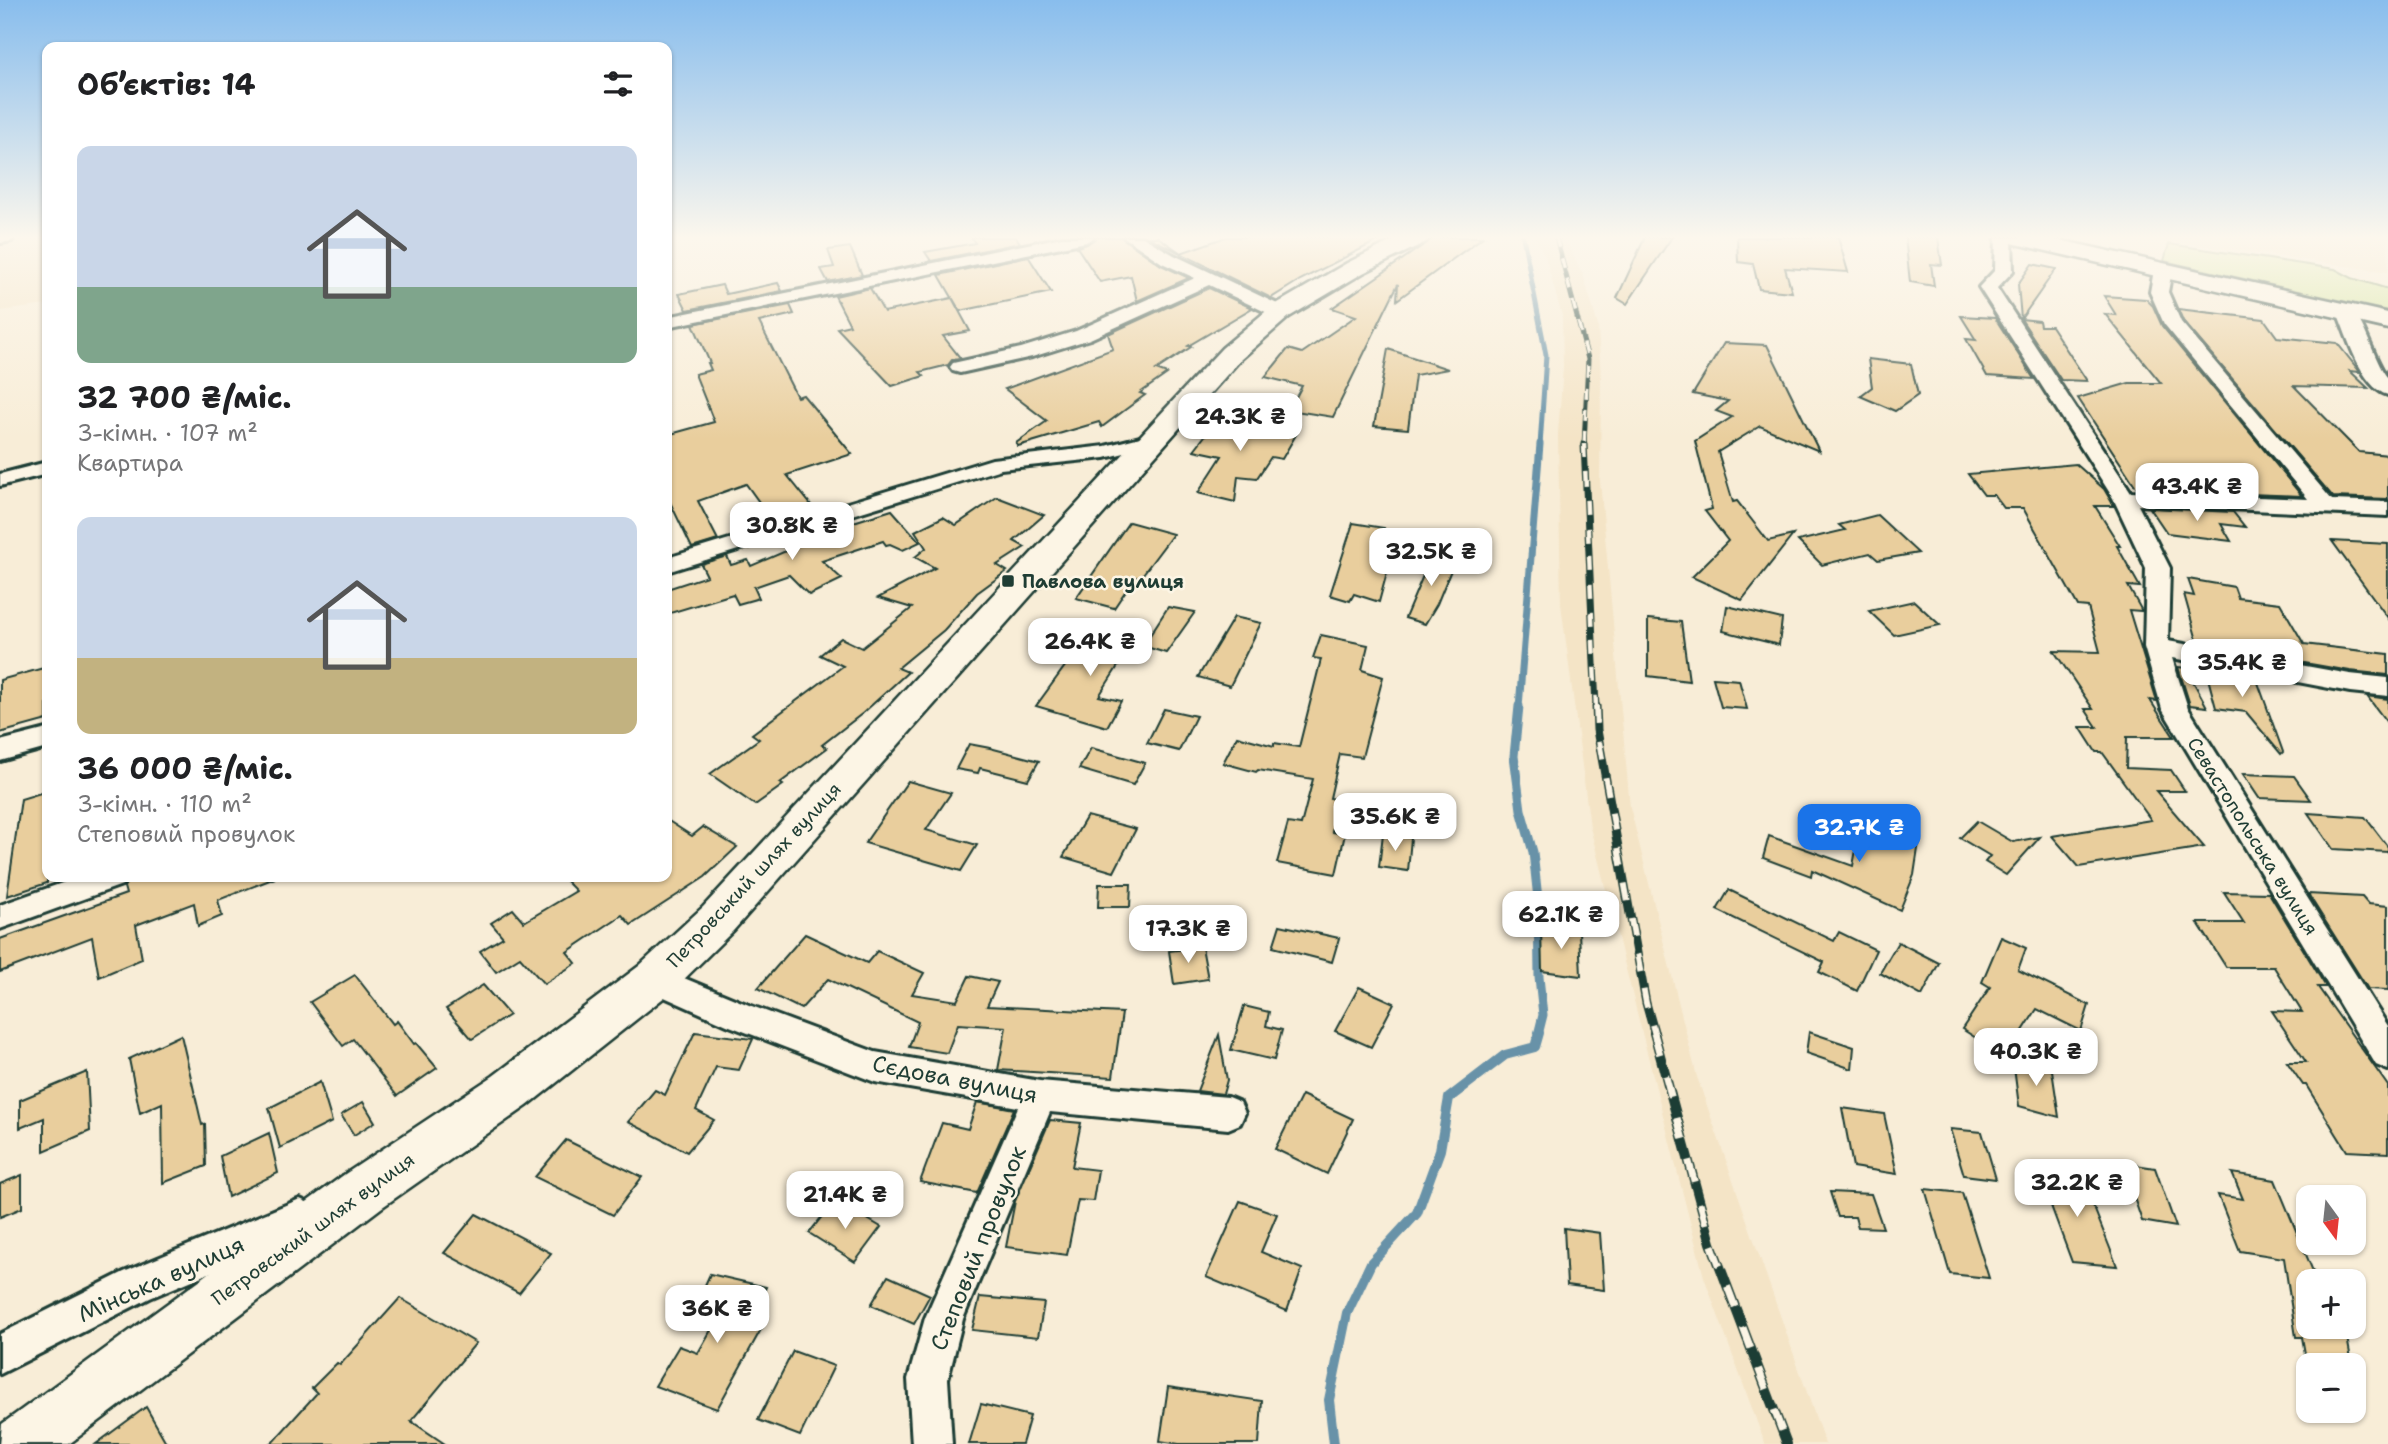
<!DOCTYPE html>
<html lang="uk">
<meta charset="utf-8">
<style>
:root{--surface:#fff;--page:#f6f6f6;--text:#202124;--muted:#757577;--accent:#1a73e8}
body{margin:0;font-family:"Shantell Sans",sans-serif;background:var(--page);color:var(--text);height:100vh;display:flex;flex-direction:column;font-size:26px;white-space:nowrap}
*{box-sizing:border-box;margin:0}
p{font-size:23px;color:var(--muted)}
.icon{flex:none;width:38px;height:38px;fill:none;stroke:currentColor;stroke-width:2;stroke-linecap:round;stroke-linejoin:round}
.map{position:relative;flex:1;overflow:hidden}
.sheet{position:absolute;left:42px;top:42px;width:630px;height:840px;display:flex;flex-direction:column;background:var(--surface);border-radius:14px;box-shadow:0 2px 5px #0004}
.sheet>*{flex:none}
.needle{width:46px;rotate:165deg}
.fabs{position:absolute;left:2296px;top:1185px;display:grid;gap:14px}
.fabs a{display:grid;place-items:center;width:70px;height:70px;border-radius:14px;background:var(--surface);box-shadow:0 2px 5px #0004;font-size:35px}
.price{position:absolute;translate:-50% -60px;padding:0 16px;border-radius:14px;background:#fff;color:#222;font-size:23px;line-height:46px;filter:drop-shadow(0 2px 4px #0008)}
.price::after{content:'';position:absolute;left:50%;top:42px;width:21px;height:16px;margin-left:-10px;background:inherit;clip-path:polygon(0 0,100% 0,50% 100%)}
.price.current{background:var(--accent);color:#fff}
ul{padding:0;list-style:none}
li{display:grid;align-content:center;gap:14px;height:371px;padding:0 35px}
li span{display:grid;place-items:center;height:217px;border-radius:14px;color:#555}
li>.icon{margin-inline-start:auto}
span .icon{width:126px;height:126px;fill:#fffc;stroke-width:1}
li b{font-size:30px}
h2{display:flex;justify-content:space-between;align-items:center;height:84px;padding:0 35px;font-size:30px}
.map>svg:first-child{display:block}
.built{fill:#f4e4c6}
.green{fill:#d1e59a;stroke:#789167;stroke-width:2}
.lines{fill:none;stroke-linecap:round;stroke-linejoin:round}
.stream-far3{stroke:#6892a8;stroke-width:5}
.stream-far2{stroke:#6892a8;stroke-width:7}
.stream-far1{stroke:#6892a8;stroke-width:9}
.stream{stroke:#6892a8;stroke-width:10}
.building{fill:#e9ce9d;stroke:#1f3d34;stroke-width:2}
.street-casing{stroke:#1f3d34;stroke-width:6}
.secondary-casing{stroke:#1f3d34;stroke-width:5}
.street{fill:#fcf5e5;fill-rule:evenodd}
.secondary{fill:#fcf5e5;fill-rule:evenodd}
.rail-far3-casing{stroke:#1f3d34;stroke-width:5}
.rail-far2-casing{stroke:#1f3d34;stroke-width:7}
.rail-far1-casing{stroke:#1f3d34;stroke-width:9}
.rail-casing{stroke:#1f3d34;stroke-width:10}
.rail-far3{stroke:#fcf5e5;stroke-width:3.5;stroke-dasharray:11;stroke-linecap:butt}
.rail-far2{stroke:#fcf5e5;stroke-width:4.5;stroke-dasharray:14;stroke-linecap:butt}
.rail-far1{stroke:#fcf5e5;stroke-width:6;stroke-dasharray:18;stroke-linecap:butt}
.rail{stroke:#fcf5e5;stroke-width:7;stroke-dasharray:22;stroke-linecap:butt}
.poi-dot{fill:#1f3d34;stroke:#fcf5e5;stroke-width:2.5}
.labels{text-anchor:middle;dominant-baseline:central;stroke-width:5;stroke-linejoin:round;paint-order:stroke}
.poi-label{font-size:19px;font-weight:bold;fill:#1f3d34;stroke:#fcf5e5;text-anchor:start}
.street-label{font-size:19px;fill:#1f3d34;stroke:#fcf5e5}
.near-street-label{font-size:23px;fill:#1f3d34;stroke:#fcf5e5}
</style>
<div class="map">
<svg width="2388" height="1444" viewBox="0 0 2388 1444">
<rect width="100%" height="100%" fill="#f8edd7"/>
<filter id="ink" filterUnits="userSpaceOnUse"><feTurbulence type="fractalNoise" baseFrequency=".0143" numOctaves="2"/><feDisplacementMap in="SourceGraphic" scale="14" xChannelSelector="R" yChannelSelector="G"/><feConvolveMatrix kernelMatrix="1 2 1 2 8 2 1 2 1" color-interpolation-filters="sRGB"/></filter>
<g filter="url(#ink)">
<g class="built">
<path d="M0,237H47V305L0,311Z"/>
<path d="M1535,237H1564L1584,277L1598,326L1601,378L1600,481L1630,807L1697,1077L1825,1444H1765L1704,1277L1590,827L1561,604L1558,434L1563,367L1562,316L1545,256Z"/>
<path d="M2157,237H2388V272L2158,239Z"/>
</g>
<path class="green" d="M2169,244L2335,269L2352,278L2388,289V311L2164,261Z"/>
<g class="lines">
<path class="stream-far3" d="M1523,237L1546,355L1540,446"/>
<path class="stream-far2" d="M1519,707L1540,444"/>
<path class="stream-far1" d="M1519,706L1514,756L1521,810L1533,852L1538,899L1539,977L1543,1015L1538,1035"/>
<path class="stream" d="M1334,1444L1329,1400L1347,1313L1371,1263L1417,1213L1440,1150L1449,1098L1505,1055L1535,1047L1539,1033"/>
</g>
<g class="building">
<path d="M971,237H1016L1020,243L931,261L925,252L975,243Z"/>
<path d="M1096,237H1122L1161,265L1189,278L1137,301L1131,276L1100,282L1077,247L1087,244Z"/>
<path d="M1148,237H1158L1181,253L1226,237H1385L1300,280L1271,298Z"/>
<path d="M1435,237H1483L1397,300L1398,284L1333,417L1289,410L1302,386L1265,377L1288,349L1302,353L1356,316L1332,308Z"/>
<path d="M1645,237H1672L1627,304L1617,298Z"/>
<path d="M1737,237H1838L1848,272L1785,268L1792,292L1759,289L1753,264L1738,262Z"/>
<path d="M1905,237H1938L1942,265L1931,264L1934,286L1910,282Z"/>
<path d="M850,247L862,275L828,282L821,269L834,267L828,250Z"/>
<path d="M1028,256L1051,292L960,311L939,275Z"/>
<path d="M2032,264L2056,269L2021,319L2018,284Z"/>
<path d="M778,283L782,291L687,310L679,294L722,285L726,294Z"/>
<path d="M870,288L884,312L952,298L970,331L943,336L961,359L952,360L948,365L920,372L924,376L892,386L837,328L850,325L835,296Z"/>
<path d="M1209,288L1252,308L1188,346L1191,347L1156,370L1167,374L1140,393L1145,395L1102,427L1099,422L1018,446L1016,443L1047,421L1005,389L1113,349L1108,334Z"/>
<path d="M2104,296L2146,299L2153,306L2162,326L2302,496L2138,490L2078,398L2129,383H2161L2105,314L2116,315Z"/>
<path d="M790,305L794,314L759,322L797,397L803,395L852,454L787,475L815,510L774,523L746,484L698,501L718,540L692,548L667,496V435L714,422L695,374L711,370L708,363H710L693,324Z"/>
<path d="M2178,309L2264,319L2277,337L2337,343L2360,372L2350,371L2368,388L2294,386L2359,452L2388,455V499L2333,497L2183,321Z"/>
<path d="M1961,316L1995,318L2034,379L1987,376L1966,339L1976,340Z"/>
<path d="M2021,319L2039,321L2040,326H2051L2087,381L2061,380Z"/>
<path d="M1724,343L1767,345L1819,451L1760,426L1718,452L1733,502L1737,501L1768,541L1793,535L1742,600L1692,577L1728,541L1705,511L1712,509L1695,441L1732,417L1716,411L1728,401L1693,394Z"/>
<path d="M1388,349L1448,369L1415,375L1408,429L1374,426Z"/>
<path d="M1868,359L1911,364L1918,395L1895,411L1860,396L1872,387Z"/>
<path d="M1221,415L1297,433L1282,459L1271,457L1257,478L1238,476L1235,502L1198,493L1222,456L1194,450Z"/>
<path d="M2076,464L2104,489L2114,506H2095L2120,546H2117L2140,587L2128,586L2142,611L2129,610L2157,701L2150,700L2174,737H2127L2126,768L2171,770L2185,791H2156L2204,847L2079,867L2052,836L2151,820L2102,752H2096L2080,727H2097L2085,709H2093L2054,651L2100,652L2088,607L2078,606L2023,508H2004L1994,495H1984L1968,474Z"/>
<path d="M997,497L1044,515L1014,541L1025,547L997,565L1007,571L977,593L944,630L898,668L908,672L863,713L822,745L827,748L780,783L783,785L755,805L710,774L759,739L752,734L843,666L820,655L841,638L862,648L912,608L878,598L935,568L915,557L926,548L915,531L943,517L956,525Z"/>
<path d="M2150,508L2233,512L2245,527L2221,524L2231,541L2167,533Z"/>
<path d="M892,510L920,542L903,550L890,544L886,545L883,541L822,561L842,579L809,595L789,575L754,587L759,598L738,604L733,594L667,614V589L707,576L701,564L727,556L731,565L748,560L751,566L793,548L786,538L828,525L831,529Z"/>
<path d="M1877,515L1918,553L1878,560L1870,553L1822,565L1798,541L1845,530L1839,525Z"/>
<path d="M1129,522L1173,534L1140,578L1135,577L1114,608L1076,598Z"/>
<path d="M1353,523L1384,528L1381,548L1393,550L1379,602L1354,594L1350,601L1330,595Z"/>
<path d="M2332,541L2388,544V618Z"/>
<path d="M1433,552L1456,558L1437,604L1425,624L1405,618Z"/>
<path d="M2188,579L2234,587L2238,598L2280,603L2304,644L2388,654V675L2350,671L2198,644L2184,594L2194,596Z"/>
<path d="M1914,601L1940,625L1894,635L1869,611Z"/>
<path d="M1727,606L1782,619L1779,645L1723,631Z"/>
<path d="M1168,607L1195,612L1166,653L1143,646Z"/>
<path d="M1234,617L1261,623L1230,686L1198,677Z"/>
<path d="M1648,619L1681,622L1689,681L1648,676Z"/>
<path d="M1106,624L1139,633L1099,696L1121,701L1107,727L1036,706L1082,643L1091,646Z"/>
<path d="M1321,635L1368,645L1362,670L1383,677L1362,757L1340,754L1330,798L1340,800L1332,832L1345,834L1336,874L1277,863L1288,823L1301,825L1313,779L1258,770L1256,772L1223,763L1237,736L1274,746V743L1299,747L1321,659L1313,658Z"/>
<path d="M47,667V720L0,733V680Z"/>
<path d="M2178,667L2186,668L2207,707L2190,705Z"/>
<path d="M2205,667L2256,677L2283,752L2281,754L2246,712L2216,708Z"/>
<path d="M1713,678L1739,680L1747,709L1721,707Z"/>
<path d="M2367,696L2388,699V724Z"/>
<path d="M1164,709L1196,716L1179,751L1147,743Z"/>
<path d="M969,744L990,748L1039,761L1028,780L980,768L978,773L956,769Z"/>
<path d="M1091,748L1145,763L1133,785L1079,769Z"/>
<path d="M2243,774L2294,776L2311,800L2259,798Z"/>
<path d="M908,781L951,793L926,830L977,845L961,871L865,843Z"/>
<path d="M47,791V883L7,896L21,799Z"/>
<path d="M2308,813L2365,817L2388,847V852L2333,849Z"/>
<path d="M1087,816L1136,829L1114,872L1063,857Z"/>
<path d="M667,820L692,836L703,827L737,847L705,877L631,925L622,915L567,952L576,963L544,984L520,957L496,972L480,951L503,937L491,923L513,909L524,922L576,891L562,877H667Z"/>
<path d="M1977,821L2013,842L2040,837L2006,875L1985,862L1990,856L1960,838Z"/>
<path d="M1861,823L1919,842L1914,875L1900,910L1812,870L1811,876L1763,858L1769,836L1853,866Z"/>
<path d="M1383,834L1411,838L1408,871L1379,867Z"/>
<path d="M130,877L275,878L218,900L222,916L198,926L194,903L136,925L142,959L99,977L92,937L0,972V939L126,894L124,887Z"/>
<path d="M1099,884H1131L1130,907H1098Z"/>
<path d="M1729,890L1834,941L1839,932L1876,950L1857,991L1819,972L1824,962L1717,910Z"/>
<path d="M2224,892L2269,893L2326,987H2318L2388,1086V1153L2347,1151L2306,1085H2303L2287,1062H2306L2272,1011L2302,1012L2274,967H2226L2198,923H2244Z"/>
<path d="M2308,894L2362,897L2368,904L2388,906V990L2368,989Z"/>
<path d="M1280,925L1339,938L1332,962L1273,947Z"/>
<path d="M1541,926L1579,931L1581,976L1542,971Z"/>
<path d="M805,934L867,963L877,951L924,973L912,994L957,1001L969,976L998,982L987,1006L1122,1013L1113,1077L998,1070L1006,1027L958,1024L947,1053L909,1047L918,1022L828,979L801,1009L758,988Z"/>
<path d="M2001,937L2026,948L2018,970L2089,1005L2081,1031L2037,1009L2006,1057L1962,1029L1990,987L1982,982Z"/>
<path d="M1898,942L1939,963L1922,996L1880,973Z"/>
<path d="M1202,947L1208,979L1174,984L1169,951Z"/>
<path d="M355,975L393,1024L397,1021L414,1044L416,1043L437,1068L397,1096L353,1039L343,1046L310,1002Z"/>
<path d="M483,985L509,1015L472,1039L446,1009Z"/>
<path d="M1359,987L1394,1003L1371,1047L1335,1031Z"/>
<path d="M1244,1006L1269,1012L1266,1026L1282,1030L1274,1060L1231,1050Z"/>
<path d="M695,1032L753,1039L739,1070L716,1067L696,1110L714,1120L687,1152L628,1122L655,1090L665,1095Z"/>
<path d="M1809,1032L1854,1047L1852,1069L1806,1053Z"/>
<path d="M181,1035L202,1125L205,1124L206,1166L163,1183L162,1103L140,1113L129,1059Z"/>
<path d="M1219,1035L1227,1080L1223,1094L1197,1091Z"/>
<path d="M2013,1060L2052,1070L2059,1117L2019,1106Z"/>
<path d="M87,1072L90,1131L44,1151V1118L20,1128V1100Z"/>
<path d="M320,1082L332,1122L280,1148L269,1108Z"/>
<path d="M1302,1095L1353,1119L1327,1174L1275,1149Z"/>
<path d="M363,1102L375,1122L354,1135L341,1115Z"/>
<path d="M977,1102L1014,1109L977,1193L920,1182L942,1123L968,1129Z"/>
<path d="M1842,1108L1884,1114L1897,1174L1853,1167Z"/>
<path d="M1050,1120L1081,1123L1072,1167L1098,1170L1093,1201L1078,1200L1067,1255L1006,1247L1015,1201Z"/>
<path d="M1950,1129L1982,1132L1996,1179L1964,1175Z"/>
<path d="M269,1133L278,1173L228,1197L220,1156Z"/>
<path d="M566,1140L642,1177L613,1215L535,1177Z"/>
<path d="M2122,1163L2155,1168L2176,1227L2142,1221Z"/>
<path d="M2038,1171L2081,1175L2117,1266L2072,1262Z"/>
<path d="M2232,1173L2275,1180L2317,1281H2308V1326H2345L2352,1365H2307L2302,1337H2296L2284,1258L2240,1251L2218,1195L2243,1199Z"/>
<path d="M22,1175V1208L0,1217V1184Z"/>
<path d="M1925,1189L1962,1193L1989,1278L1950,1274Z"/>
<path d="M1830,1192L1871,1194L1883,1228L1858,1227L1855,1217H1838Z"/>
<path d="M835,1200L881,1227L855,1262L809,1233Z"/>
<path d="M1240,1201L1277,1214L1261,1252L1302,1269L1287,1311L1206,1277Z"/>
<path d="M476,1214L551,1253L519,1293L444,1253Z"/>
<path d="M1564,1228L1600,1233L1604,1290L1567,1285Z"/>
<path d="M710,1274L766,1287L752,1320L764,1324L717,1409L655,1386L679,1346L698,1353L728,1300L701,1294Z"/>
<path d="M888,1276L930,1295L914,1324L871,1305Z"/>
<path d="M980,1297L1044,1303L1038,1337L972,1330Z"/>
<path d="M400,1298L476,1343L411,1421L445,1444H271L317,1393L312,1388L337,1363L340,1365Z"/>
<path d="M793,1351L834,1366L800,1436L758,1420Z"/>
<path d="M1168,1387L1262,1401L1259,1444H1179L1160,1441Z"/>
<path d="M981,1404L1030,1416L1022,1444H969Z"/>
<path d="M146,1407L167,1444H96Z"/>
</g>
<g class="lines">
<g class="street-casing">
<g id="street">
<path d="M0,237H14L12,241L0,243Z"/>
<path d="M1062,237H1094L1086,242L667,327V317Z"/>
<path d="M1124,237H1143L1174,255L1286,308L1289,312L1280,317L1274,316L1209,285L1090,339L1032,357L960,373L953,371L950,367L953,363L1021,348L1076,331L1195,278L1162,263Z"/>
<path d="M1996,237H2012L2013,271L1997,288L2131,492L2308,499L2164,324L2150,292L2154,270L2163,265L2172,270L2168,292L2181,322L2332,500L2388,502V516L2138,505L2170,568L2168,641L2350,674L2388,678V696L2350,692L2172,658L2188,708L2388,1026V1070L2376,1065L2162,709L2144,647L2146,568L2113,498L1979,287L1995,270Z"/>
<path d="M2346,307C2362,310 2374,363 2388,378V395C2361,388 2347,335 2337,312Z"/>
<path d="M1156,433L1163,435L1166,439L1163,443L1105,458L1001,469L667,572V558L992,459L1105,446Z"/>
<path d="M47,462V474L0,486V474Z"/>
<path d="M47,729V748L0,761V741Z"/>
<path d="M79,877H127L122,885L0,929V905Z"/>
<path d="M655,966L749,1005L875,1052L1040,1081L1228,1097L1240,1102L1245,1113L1240,1124L1228,1129L1050,1112L963,1319L948,1379L952,1444H912L908,1379L925,1318L1018,1107L875,1082L727,1025L644,988L639,979L644,970Z"/>
<path d="M300,1199L313,1205L318,1217L313,1229L150,1298L0,1374V1334L124,1272Z"/>
</g>
</g>
<g class="secondary-casing">
<g id="secondary">
<path d="M1400,237H1430L1426,242L1363,273L1289,317L1240,360L733,931L671,992L527,1106L381,1208L69,1444H0L2,1424L345,1174L493,1076L639,966L703,907L1222,348L1271,307L1347,263Z"/>
<path d="M2004,237H2046L2388,313V329L2016,244L2008,242Z"/>
</g>
</g>
<use href="#street" class="street"/>
<use href="#secondary" class="secondary"/>
<g class="rail-far3-casing">
<path id="rail-far3" d="M1556,237L1588,359L1584,446"/>
</g>
<g class="rail-far2-casing">
<path id="rail-far2" d="M1584,444L1596,707"/>
</g>
<g class="rail-far1-casing">
<path id="rail-far1" d="M1596,706L1597,730L1646,1003L1655,1035"/>
</g>
<g class="rail-casing">
<path id="rail" d="M1654,1033L1711,1243L1787,1444"/>
</g>
<use href="#rail-far3" class="rail-far3"/>
<use href="#rail-far2" class="rail-far2"/>
<use href="#rail-far1" class="rail-far1"/>
<use href="#rail" class="rail"/>
</g>
</g>
<linearGradient id="sky" x2="0" y2="1"><stop stop-color="#88bded"/><stop offset="0.54" stop-color="#fcf7ed"/><stop offset="1" stop-color="#fcf7ed" stop-opacity="0"/></linearGradient>
<rect width="2388" height="439" fill="url(#sky)"/>
<rect class="poi-dot" x="1001" y="574" width="14" height="14" rx="3.5"/>
<g class="labels">
<g class="poi-label">
<text x="1022" y="581">Павлова вулиця</text>
</g>
<g class="street-label">
<text transform="translate(2253 836) rotate(58)">Севастопольська вулиця</text>
<text transform="translate(754 875) rotate(-47)">Петровський шлях вулиця</text>
<text transform="translate(313 1229) rotate(-36)">Петровський шлях вулиця</text>
</g>
<g class="near-street-label">
<text transform="translate(955 1079) rotate(11)">Сєдова вулиця</text>
<text transform="translate(978 1248) rotate(-68)">Степовий провулок</text>
<text transform="translate(161 1279) rotate(-24)">Мінська вулиця</text>
</g>
</g>
</svg>
<div class="fabs">
<a><svg class="needle" viewBox="-14 -14 28 28"><path d="M0-13l5 13h-10z" fill="#e53935"/><path d="M0 13l5-13h-10z" fill="#757577"/></svg></a>
<a>+</a>
<a>−</a>
</div>
<b class="price" style="left:1240px;top:453px">24.3K ₴</b>
<b class="price" style="left:2197px;top:523px">43.4K ₴</b>
<b class="price" style="left:792px;top:562px">30.8K ₴</b>
<b class="price" style="left:1431px;top:588px">32.5K ₴</b>
<b class="price" style="left:1090px;top:678px">26.4K ₴</b>
<b class="price" style="left:2242px;top:699px">35.4K ₴</b>
<b class="price" style="left:1395px;top:853px">35.6K ₴</b>
<b class="price current" style="left:1859px;top:864px">32.7K ₴</b>
<b class="price" style="left:1561px;top:951px">62.1K ₴</b>
<b class="price" style="left:1188px;top:965px">17.3K ₴</b>
<b class="price" style="left:2036px;top:1088px">40.3K ₴</b>
<b class="price" style="left:2077px;top:1219px">32.2K ₴</b>
<b class="price" style="left:845px;top:1231px">21.4K ₴</b>
<b class="price" style="left:717px;top:1345px">36K ₴</b>
<section class="sheet">
<h2>Об’єктів: 14<svg class="icon" aria-label="filters" viewBox="0 0 24 24"><path d="M4 7h16M4 17h16"/><circle cx="9" cy="7" r="2"/><circle cx="15" cy="17" r="2"/></svg></h2>
<ul>
<li><span style="background:linear-gradient(#c9d6e8 65%,#7fa58c 0)"><svg class="icon" aria-label="home" viewBox="0 0 24 24"><path d="M3 11l9-7 9 7M6 9v11h12V9"/></svg></span><div><b>32 700 ₴/міс.</b><p>3-кімн. · 107 m²</p><p>Квартира</p></div></li>
<li><span style="background:linear-gradient(#c9d6e8 65%,#c2b280 0)"><svg class="icon" aria-label="home" viewBox="0 0 24 24"><path d="M3 11l9-7 9 7M6 9v11h12V9"/></svg></span><div><b>36 000 ₴/міс.</b><p>3-кімн. · 110 m²</p><p>Степовий провулок</p></div></li>
</ul>
</section>
</div>
